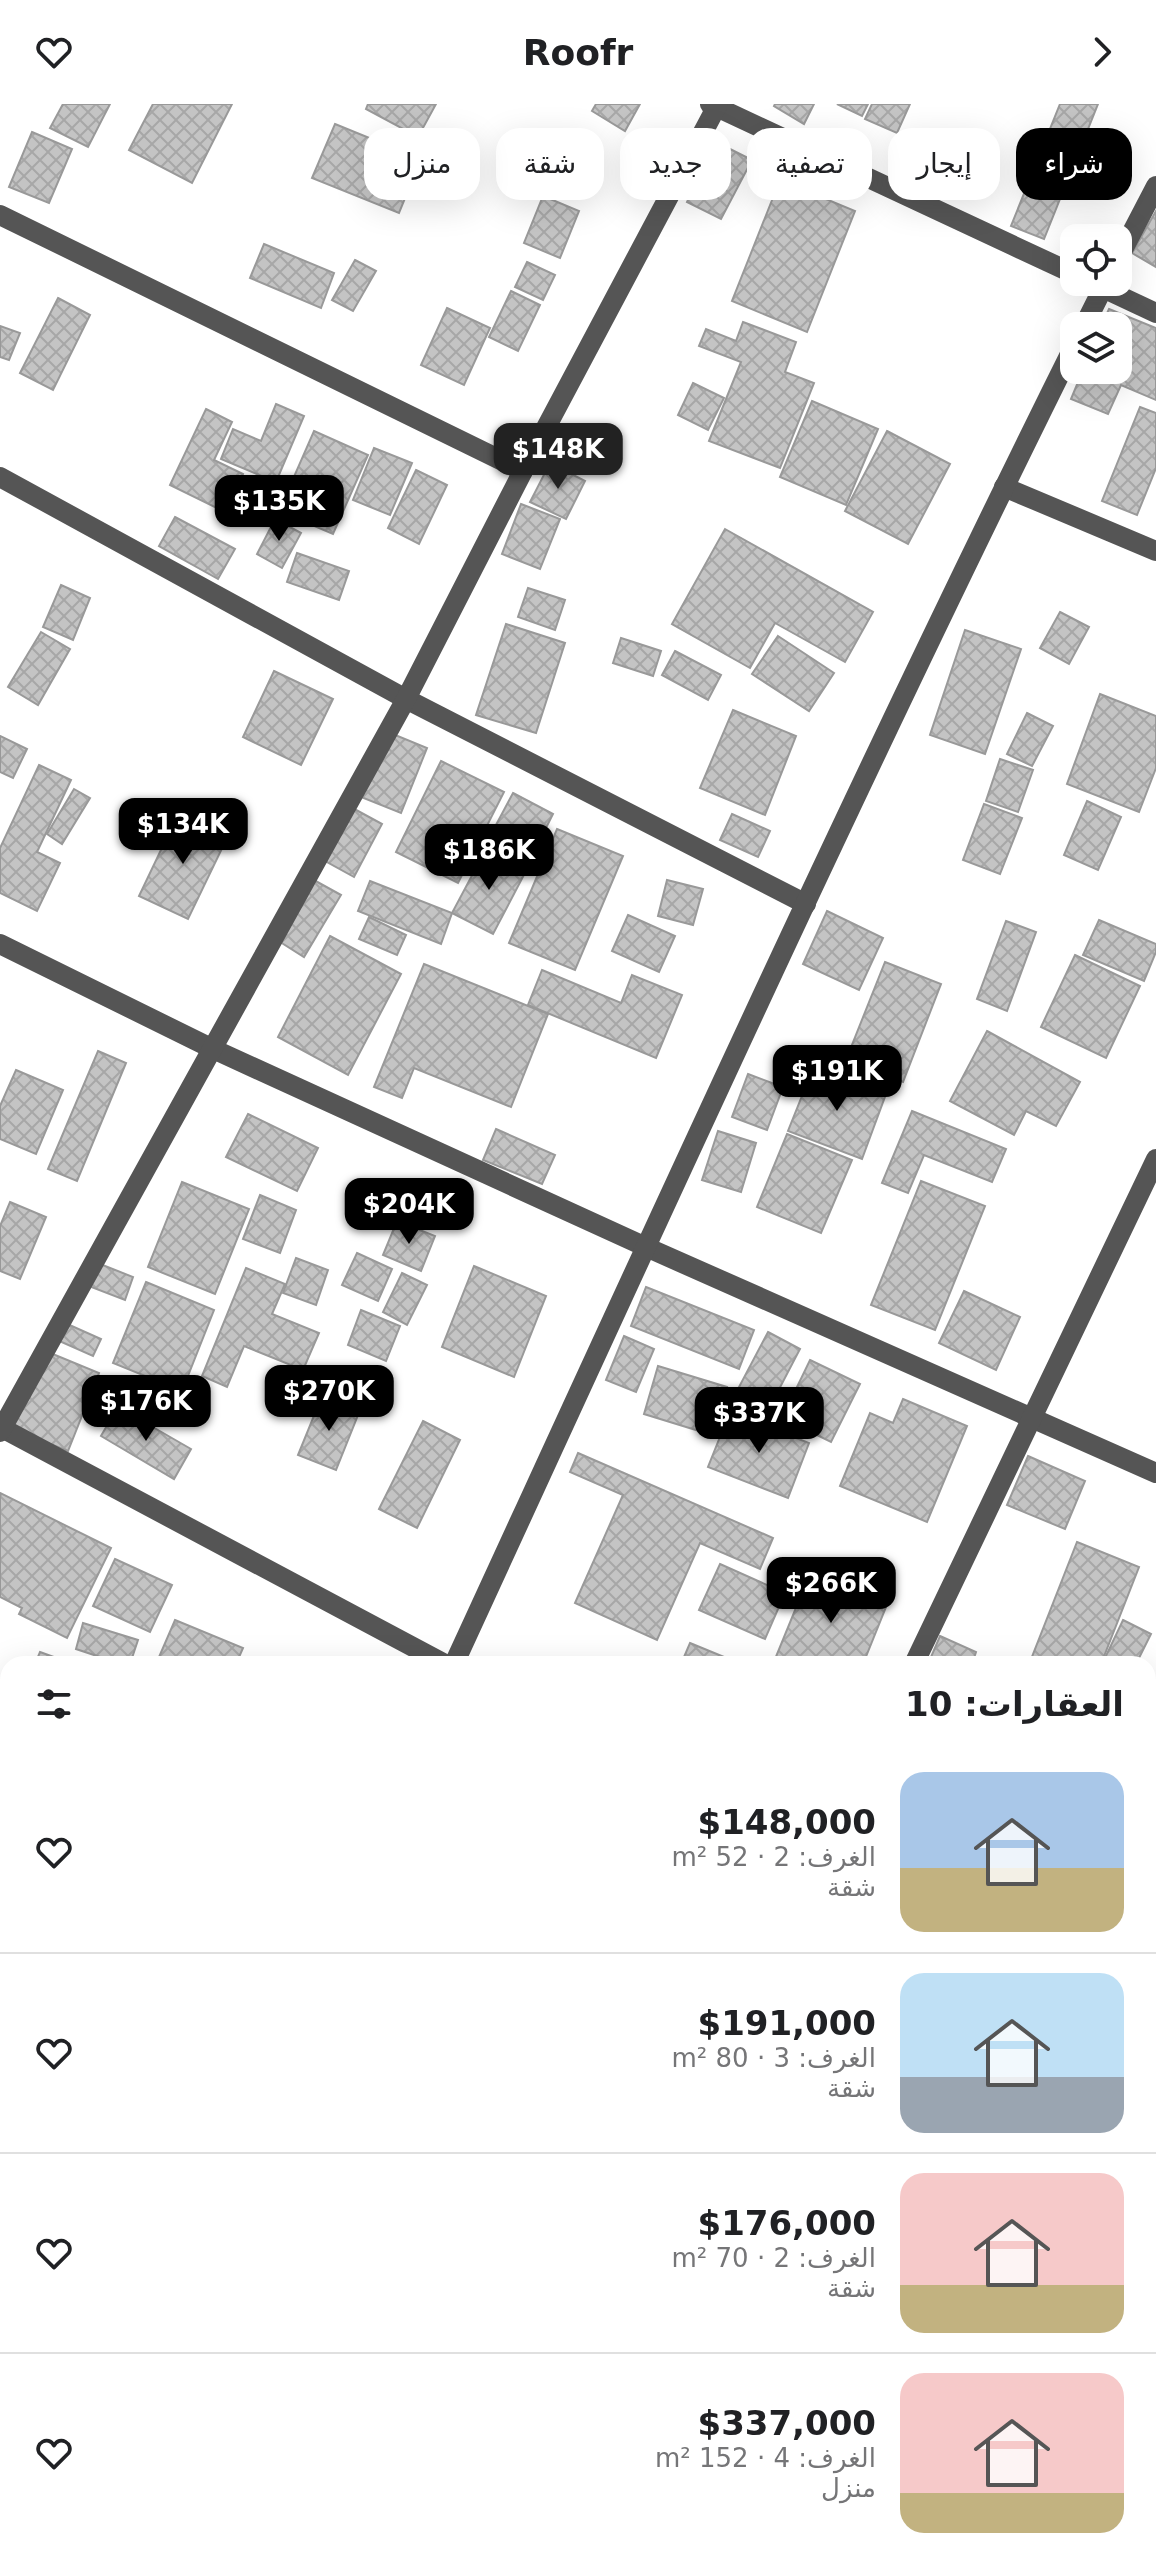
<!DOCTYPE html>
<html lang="ar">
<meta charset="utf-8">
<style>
:root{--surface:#fff;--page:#f2f2f2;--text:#202124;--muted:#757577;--line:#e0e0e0;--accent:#000}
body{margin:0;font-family:"DejaVu Sans","Noto Sans Arabic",sans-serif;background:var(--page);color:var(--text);direction:rtl;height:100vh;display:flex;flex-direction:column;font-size:30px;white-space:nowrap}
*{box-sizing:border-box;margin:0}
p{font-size:26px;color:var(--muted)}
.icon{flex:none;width:44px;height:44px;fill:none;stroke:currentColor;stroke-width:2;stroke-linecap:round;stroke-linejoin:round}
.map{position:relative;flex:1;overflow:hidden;direction:ltr}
.sheet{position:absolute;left:0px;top:1552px;width:1156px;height:914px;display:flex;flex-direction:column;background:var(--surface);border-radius:24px 24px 0 0;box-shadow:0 8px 32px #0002;direction:rtl}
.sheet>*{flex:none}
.banner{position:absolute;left:24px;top:24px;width:1108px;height:72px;direction:rtl;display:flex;gap:16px}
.controls{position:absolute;left:1060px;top:120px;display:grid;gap:16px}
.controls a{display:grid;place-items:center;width:72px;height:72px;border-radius:16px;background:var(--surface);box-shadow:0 8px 32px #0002;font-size:40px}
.price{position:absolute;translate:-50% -68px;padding:0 18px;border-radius:16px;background:var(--accent);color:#fff;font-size:26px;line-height:52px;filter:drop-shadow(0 2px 4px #0008)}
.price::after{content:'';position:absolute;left:50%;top:48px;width:24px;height:18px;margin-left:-12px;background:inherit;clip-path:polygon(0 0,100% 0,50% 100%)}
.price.active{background:#222;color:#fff}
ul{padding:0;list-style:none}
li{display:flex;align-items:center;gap:24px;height:200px;padding:0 32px}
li+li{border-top:2px solid var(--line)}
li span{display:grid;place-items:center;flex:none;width:224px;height:160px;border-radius:24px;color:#555}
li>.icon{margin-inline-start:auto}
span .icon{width:96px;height:96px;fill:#fffc;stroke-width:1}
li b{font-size:34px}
h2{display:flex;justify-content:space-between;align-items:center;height:96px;padding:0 32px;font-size:34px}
.tag{padding:0 28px;border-radius:24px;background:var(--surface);box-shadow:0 8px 32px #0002;font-size:28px;line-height:72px}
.tag.active{background:var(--accent);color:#fff}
header{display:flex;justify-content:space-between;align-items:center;height:104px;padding:0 32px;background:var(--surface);font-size:36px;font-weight:600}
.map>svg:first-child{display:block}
.building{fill:url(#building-cross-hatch);stroke:#999;stroke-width:2}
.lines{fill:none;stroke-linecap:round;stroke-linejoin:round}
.minor{stroke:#555;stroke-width:20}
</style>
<header><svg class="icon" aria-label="forward" viewBox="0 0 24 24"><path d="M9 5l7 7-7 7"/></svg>Roofr<svg class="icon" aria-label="heart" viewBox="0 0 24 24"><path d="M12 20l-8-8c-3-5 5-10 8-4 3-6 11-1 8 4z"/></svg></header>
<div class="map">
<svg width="1156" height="2465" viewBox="0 0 1156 2465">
<defs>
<pattern id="building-cross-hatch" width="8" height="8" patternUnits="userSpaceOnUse" patternTransform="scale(2)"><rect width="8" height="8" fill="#c4c4c4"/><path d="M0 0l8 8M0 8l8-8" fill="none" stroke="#a7a7a7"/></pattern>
</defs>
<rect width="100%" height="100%" fill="#fff"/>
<g class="building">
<path d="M63,0H110L88,43L50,24Z"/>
<path d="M153,0H232L192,79L129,46Z"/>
<path d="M368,0H436L418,33L366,5Z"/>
<path d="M596,0H640L625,27L592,7Z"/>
<path d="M775,0H814L804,20L774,2Z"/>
<path d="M837,0H868L862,12Z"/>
<path d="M872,0H910L897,29L865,15Z"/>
<path d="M1060,0H1098L1044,135L1011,122Z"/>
<path d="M335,20L421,55L399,109L312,74Z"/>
<path d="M32,28L72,45L49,99L9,83Z"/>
<path d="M716,38L752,56L721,115L687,98Z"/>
<path d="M780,76L855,107L807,228L732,197Z"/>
<path d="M543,92L579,107L560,154L524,139Z"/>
<path d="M1156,107V163L1132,149Z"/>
<path d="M264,140L334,169L321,204L250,174Z"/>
<path d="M355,156L376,167L353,207L332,196Z"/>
<path d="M527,158L555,171L543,196L515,183Z"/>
<path d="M511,187L540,201L518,247L489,233Z"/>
<path d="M58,194L90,211L53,286L20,269Z"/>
<path d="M447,204L490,224L464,281L421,261Z"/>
<path d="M1109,205L1156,224V296L1121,281L1108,310L1071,295L1083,266H1118V222H1101Z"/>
<path d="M743,218L796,238L785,268L814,279L780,364L709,337L741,258L699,242L706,225L736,237Z"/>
<path d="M0,222L20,229L9,256L0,253Z"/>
<path d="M693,279L724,294L708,326L678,311Z"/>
<path d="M812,297L878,325L846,401L780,373Z"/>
<path d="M276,300L304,312L276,378L221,355L233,325L261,337Z"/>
<path d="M1140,303L1156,309V364L1137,411L1102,397Z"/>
<path d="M206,305L232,318L214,356L243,370L225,408L170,381Z"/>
<path d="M314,327L368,351L333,430L279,407Z"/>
<path d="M887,327L950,360L908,440L845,407Z"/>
<path d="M374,344L412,359L390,411L353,396Z"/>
<path d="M550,359L585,377L566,415L530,398Z"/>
<path d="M416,366L447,381L419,440L388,424Z"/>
<path d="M521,400L560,415L540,465L502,450Z"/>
<path d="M175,413L235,445L218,475L159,442Z"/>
<path d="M275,415L301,429L282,464L257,450Z"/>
<path d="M725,425L873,508L845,558L775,519L750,564L672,520Z"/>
<path d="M297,449L349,467L339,496L287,478Z"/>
<path d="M61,481L90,494L73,536L43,523Z"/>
<path d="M528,484L565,496L555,526L518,513Z"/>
<path d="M1060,508L1089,523L1069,560L1040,544Z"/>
<path d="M506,520L565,539L536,629L476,611Z"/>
<path d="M965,526L1021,545L985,650L930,631Z"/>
<path d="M41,528L70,545L38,601L8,583Z"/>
<path d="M778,532L834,569L809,607L752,570Z"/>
<path d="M621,534L661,547L653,572L613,559Z"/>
<path d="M675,547L721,571L708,596L662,571Z"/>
<path d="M274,567L333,595L301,661L243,633Z"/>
<path d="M1100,590L1156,612V664L1139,708L1067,680Z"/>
<path d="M733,606L796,632L765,711L700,684Z"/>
<path d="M1027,609L1053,622L1032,662L1007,650Z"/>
<path d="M383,626L427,644L401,709L356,691Z"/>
<path d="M0,632L27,645L13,674L0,668Z"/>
<path d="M1000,655L1033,666L1018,708L986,697Z"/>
<path d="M441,657L504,688L458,779L396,748Z"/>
<path d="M39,661L71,676L37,748L60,759L37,807L0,789V744Z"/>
<path d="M74,685L90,694L62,740L47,730Z"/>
<path d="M513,689L553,710L530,756L489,734Z"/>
<path d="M1087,697L1121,713L1098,766L1064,751Z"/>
<path d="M984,700L1022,714L1000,770L963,756Z"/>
<path d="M347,701L382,720L354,773L318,753Z"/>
<path d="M179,708L228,732L188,815L139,792Z"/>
<path d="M732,710L770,727L758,753L720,736Z"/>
<path d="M557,725L623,752L575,866L509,839Z"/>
<path d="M486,745L526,767L493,830L452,809Z"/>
<path d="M312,775L341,791L304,853L277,836Z"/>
<path d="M667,776L703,785L693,821L658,812Z"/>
<path d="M370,777L452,809L441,840L358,807Z"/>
<path d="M827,807L883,834L859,886L803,860Z"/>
<path d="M628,811L675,832L659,868L612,847Z"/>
<path d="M369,813L406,831L397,851L359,835Z"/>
<path d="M1099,816L1156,840V848L1144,877L1083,851Z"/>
<path d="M1006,817L1036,828L1007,907L977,895Z"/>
<path d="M330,832L401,870L348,971L278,933Z"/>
<path d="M1075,851L1140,882L1106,954L1041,923Z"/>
<path d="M885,858L941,880L903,978L846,956Z"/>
<path d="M424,860L548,910L511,1003L414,964L402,994L374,983Z"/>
<path d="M542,866L621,899L632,871L682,891L656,954L528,901Z"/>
<path d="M987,927L1080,978L1056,1022L1026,1007L1014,1031L950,997Z"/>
<path d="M98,947L126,959L77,1077L48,1065Z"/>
<path d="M814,962L886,990L862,1055L788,1027Z"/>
<path d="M16,966L63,986L36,1050L0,1035V1002Z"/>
<path d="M748,970L783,983L767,1026L732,1013Z"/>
<path d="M912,1007L1006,1045L992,1078L924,1051L908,1089L882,1079Z"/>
<path d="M248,1010L318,1044L297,1087L226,1053Z"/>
<path d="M496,1025L555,1051L542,1080L483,1056Z"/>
<path d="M718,1027L756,1039L741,1088L702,1076Z"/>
<path d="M787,1030L852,1056L821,1129L757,1103Z"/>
<path d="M921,1077L985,1102L935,1226L871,1201Z"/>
<path d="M182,1078L249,1105L215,1190L148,1163Z"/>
<path d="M260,1091L296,1106L280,1149L243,1135Z"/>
<path d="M10,1098L46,1113L20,1175L0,1167V1122Z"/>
<path d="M397,1117L435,1132L421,1167L383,1151Z"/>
<path d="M357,1149L392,1165L378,1197L342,1181Z"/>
<path d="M296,1154L328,1166L316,1201L283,1189Z"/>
<path d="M95,1158L133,1173L125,1196L86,1181Z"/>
<path d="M474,1162L546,1192L514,1273L442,1243Z"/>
<path d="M246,1164L285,1180L272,1210L319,1229L303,1266L244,1242L227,1283L202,1272Z"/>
<path d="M402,1169L427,1181L407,1221L383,1208Z"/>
<path d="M146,1178L214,1206L182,1287L113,1259Z"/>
<path d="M646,1183L754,1226L739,1265L631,1222Z"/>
<path d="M964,1187L1020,1213L996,1266L939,1239Z"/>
<path d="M361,1206L400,1222L386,1257L348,1241Z"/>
<path d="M65,1219L101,1235L93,1252L57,1236Z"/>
<path d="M768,1228L800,1245L762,1318L729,1302Z"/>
<path d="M624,1232L654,1245L636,1288L606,1276Z"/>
<path d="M43,1246L99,1269L68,1347L12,1325Z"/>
<path d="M810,1256L860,1280L831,1338L782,1314Z"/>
<path d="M658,1262L727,1283L712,1331L644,1310Z"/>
<path d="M322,1292L360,1306L336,1366L298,1351Z"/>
<path d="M903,1295L967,1322L927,1418L840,1382L870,1309L893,1319Z"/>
<path d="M118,1303L191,1345L174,1375L101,1332Z"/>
<path d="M730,1308L809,1339L788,1394L708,1363Z"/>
<path d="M423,1317L460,1336L417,1424L379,1405Z"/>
<path d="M578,1349L773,1434L760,1465L700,1439L657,1536L575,1499L623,1391L570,1368Z"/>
<path d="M1028,1352L1085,1377L1065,1425L1007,1401Z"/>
<path d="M0,1389L111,1444L67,1534L19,1510L22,1504L0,1493Z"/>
<path d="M1077,1438L1139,1463L1101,1560H1036L1030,1558Z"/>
<path d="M115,1455L172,1481L150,1528L93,1502Z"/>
<path d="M720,1460L785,1489L765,1535L699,1506Z"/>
<path d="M811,1467L888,1498L863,1560H773Z"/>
<path d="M175,1516L243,1544L236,1560H156Z"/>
<path d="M1123,1516L1151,1530L1136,1560H1112L1104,1556Z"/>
<path d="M83,1519L138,1536L130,1560H98L100,1553L76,1545Z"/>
<path d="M940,1532L976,1548L972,1560H928Z"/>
<path d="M690,1539L741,1560H681Z"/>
<path d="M40,1548L73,1560H35Z"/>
<path d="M1148,1848L1156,1852V1894L1148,1890Z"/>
<path d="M8,1935V1969L0,1965V1952Z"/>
<path d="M8,2023V2203L4,2211L0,2210V2041Z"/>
<path d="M6,2269L8,2270V2316L0,2313V2283Z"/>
<path d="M1156,2377V2424L1148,2420V2392Z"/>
<path d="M95,2458H165L163,2465H93Z"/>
<path d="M509,2458H895L891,2465H506Z"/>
</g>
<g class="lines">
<g class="minor">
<path d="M710,0L1074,170"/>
<path d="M0,111L523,367"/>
<path d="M1118,155L1156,82"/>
<path d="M1090,178L1156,209"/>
<path d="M1084,222L1106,178"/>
<path d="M0,373L406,595L806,800"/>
<path d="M1004,383L1156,447"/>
<path d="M0,840L213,945L646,1143L1156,1369"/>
<path d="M0,1323L445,1560"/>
<path d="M0,1328L406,595L523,367L718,0"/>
<path d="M454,1560C657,1119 858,676 1074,242"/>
<path d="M914,1560L1156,1055"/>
<path d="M0,1804L8,1808"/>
<path d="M1148,2086L1156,2071"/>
<path d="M0,2335L8,2339"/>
<path d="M307,2458L325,2465"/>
<path d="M28,2465L31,2458"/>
<path d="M479,2465L483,2458"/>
<path d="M953,2465L956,2458"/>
</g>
</g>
</svg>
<div class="controls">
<a><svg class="icon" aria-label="locate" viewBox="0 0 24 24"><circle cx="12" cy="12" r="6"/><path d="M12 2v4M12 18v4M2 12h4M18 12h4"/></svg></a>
<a><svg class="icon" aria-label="layers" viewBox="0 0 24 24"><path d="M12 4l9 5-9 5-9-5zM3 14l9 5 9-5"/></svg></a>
</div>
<b class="price active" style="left:558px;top:387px">$148K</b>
<b class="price" style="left:279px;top:439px">$135K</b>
<b class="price" style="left:183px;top:762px">$134K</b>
<b class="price" style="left:489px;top:788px">$186K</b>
<b class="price" style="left:837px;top:1009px">$191K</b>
<b class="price" style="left:409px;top:1142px">$204K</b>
<b class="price" style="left:329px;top:1329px">$270K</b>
<b class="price" style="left:146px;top:1339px">$176K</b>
<b class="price" style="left:759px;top:1351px">$337K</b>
<b class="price" style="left:831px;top:1521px">$266K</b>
<div class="banner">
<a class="tag active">شراء</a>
<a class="tag">إيجار</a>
<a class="tag">تصفية</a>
<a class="tag">جديد</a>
<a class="tag">شقة</a>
<a class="tag">منزل</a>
</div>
<section class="sheet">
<h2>العقارات: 10<svg class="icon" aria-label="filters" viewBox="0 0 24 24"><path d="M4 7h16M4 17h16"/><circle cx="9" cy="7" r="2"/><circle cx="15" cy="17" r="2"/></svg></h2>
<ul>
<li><span style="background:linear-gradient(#a9c7e8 60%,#c2b280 0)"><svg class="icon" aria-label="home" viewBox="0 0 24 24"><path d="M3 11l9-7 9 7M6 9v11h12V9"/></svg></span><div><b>$148,000</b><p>الغرف: 2 · 52 m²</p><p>شقة</p></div><svg class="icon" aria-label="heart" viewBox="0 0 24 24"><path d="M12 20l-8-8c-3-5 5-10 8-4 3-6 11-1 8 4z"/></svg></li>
<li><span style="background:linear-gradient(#bfe0f5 65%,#9aa5b1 0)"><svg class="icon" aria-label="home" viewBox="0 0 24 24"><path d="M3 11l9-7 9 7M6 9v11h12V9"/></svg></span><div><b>$191,000</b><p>الغرف: 3 · 80 m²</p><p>شقة</p></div><svg class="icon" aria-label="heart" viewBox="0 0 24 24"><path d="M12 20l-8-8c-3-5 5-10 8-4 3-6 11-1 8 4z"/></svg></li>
<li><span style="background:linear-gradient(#f6c9c9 70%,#c2b280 0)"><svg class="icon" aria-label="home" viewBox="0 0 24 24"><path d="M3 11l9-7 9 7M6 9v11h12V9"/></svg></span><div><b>$176,000</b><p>الغرف: 2 · 70 m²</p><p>شقة</p></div><svg class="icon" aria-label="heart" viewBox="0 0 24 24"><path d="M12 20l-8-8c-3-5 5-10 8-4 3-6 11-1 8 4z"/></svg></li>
<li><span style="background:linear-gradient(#f6c9c9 75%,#c2b280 0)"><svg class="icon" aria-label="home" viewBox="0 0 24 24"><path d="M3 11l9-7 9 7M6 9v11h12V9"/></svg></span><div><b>$337,000</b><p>الغرف: 4 · 152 m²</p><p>منزل</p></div><svg class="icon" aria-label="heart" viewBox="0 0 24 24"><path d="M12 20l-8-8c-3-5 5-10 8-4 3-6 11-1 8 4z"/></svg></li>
</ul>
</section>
</div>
